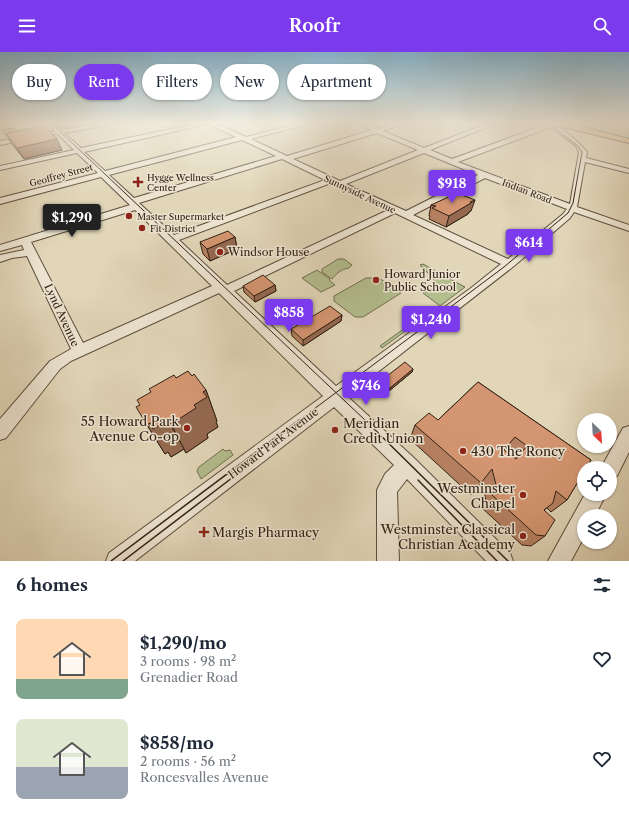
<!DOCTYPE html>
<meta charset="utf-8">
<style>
:root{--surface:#fff;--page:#f2f2f3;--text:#1f2937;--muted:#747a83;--accent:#7c3aed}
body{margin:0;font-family:"Libre Caslon Text",serif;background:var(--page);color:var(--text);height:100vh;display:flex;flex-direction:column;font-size:15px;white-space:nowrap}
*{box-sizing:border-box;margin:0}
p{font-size:13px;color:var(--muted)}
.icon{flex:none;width:22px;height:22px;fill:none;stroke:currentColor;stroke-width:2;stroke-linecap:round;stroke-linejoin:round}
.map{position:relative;height:509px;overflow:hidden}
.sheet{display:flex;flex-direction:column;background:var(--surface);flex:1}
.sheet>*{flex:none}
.banner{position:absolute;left:12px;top:12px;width:400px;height:36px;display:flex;gap:8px}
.needle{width:26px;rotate:155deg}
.tools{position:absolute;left:577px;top:361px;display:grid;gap:8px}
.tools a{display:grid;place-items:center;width:40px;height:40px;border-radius:50%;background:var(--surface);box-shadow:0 1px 3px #0004;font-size:20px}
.price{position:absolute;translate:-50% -34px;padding:0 9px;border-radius:4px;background:var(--accent);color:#fff;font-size:13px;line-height:26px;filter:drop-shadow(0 1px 2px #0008)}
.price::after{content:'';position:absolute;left:50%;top:24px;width:12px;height:9px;margin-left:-6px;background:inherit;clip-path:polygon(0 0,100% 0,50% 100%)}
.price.on{background:#222;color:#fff}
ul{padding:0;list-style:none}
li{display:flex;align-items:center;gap:12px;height:100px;padding:0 16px}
li span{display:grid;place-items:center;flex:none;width:112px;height:80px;border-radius:8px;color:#555}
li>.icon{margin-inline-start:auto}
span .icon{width:48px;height:48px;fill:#fffc;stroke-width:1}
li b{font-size:17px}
h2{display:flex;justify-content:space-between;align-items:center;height:48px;padding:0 16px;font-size:17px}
.pill{padding:0 14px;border-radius:18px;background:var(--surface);box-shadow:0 1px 3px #0004;font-size:14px;line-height:36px}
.pill.on{background:var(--accent);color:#fff}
header{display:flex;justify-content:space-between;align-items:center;height:52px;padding:0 16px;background:var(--accent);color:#fff;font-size:18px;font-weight:600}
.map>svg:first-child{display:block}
.green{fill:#b3bd8e;stroke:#726f51}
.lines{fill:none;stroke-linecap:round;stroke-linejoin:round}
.minor-casing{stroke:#5e4e3d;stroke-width:2}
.major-casing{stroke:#322114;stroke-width:2}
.minor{fill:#ece4d1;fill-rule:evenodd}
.major{fill:#e0bb7c;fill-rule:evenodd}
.tram-far1{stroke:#322114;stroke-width:1}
.tram{stroke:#322114;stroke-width:1.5}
.wall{fill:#b68162;stroke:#322114}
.shaded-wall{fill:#946950;stroke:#322114}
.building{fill:#d49672;stroke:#322114;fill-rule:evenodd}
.poi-dot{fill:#8f2418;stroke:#ece4d1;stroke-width:1.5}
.labels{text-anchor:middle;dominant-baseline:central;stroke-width:3;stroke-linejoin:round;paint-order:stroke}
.far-street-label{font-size:9px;fill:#322114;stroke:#ece4d1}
.far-poi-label{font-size:9px;fill:#322114;stroke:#ece4d1;text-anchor:start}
.poi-label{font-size:11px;fill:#322114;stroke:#ece4d1;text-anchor:start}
.street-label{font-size:11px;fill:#322114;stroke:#ece4d1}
.near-poi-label{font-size:13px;fill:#322114;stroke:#ece4d1;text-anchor:end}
</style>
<header><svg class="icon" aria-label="menu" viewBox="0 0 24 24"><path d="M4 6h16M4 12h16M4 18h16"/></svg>Roofr<svg class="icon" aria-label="search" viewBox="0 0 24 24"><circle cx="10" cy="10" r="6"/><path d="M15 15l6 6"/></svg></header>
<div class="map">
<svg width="629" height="509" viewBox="0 0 629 509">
<rect width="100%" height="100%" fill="#e1d6b8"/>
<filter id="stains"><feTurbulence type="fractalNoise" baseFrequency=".005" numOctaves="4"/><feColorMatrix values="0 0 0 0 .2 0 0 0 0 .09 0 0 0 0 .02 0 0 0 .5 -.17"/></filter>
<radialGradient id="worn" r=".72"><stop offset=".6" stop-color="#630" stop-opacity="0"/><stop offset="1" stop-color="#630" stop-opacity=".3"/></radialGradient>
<g class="green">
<path d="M565,71H629V87L568,71Z"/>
<path d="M338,207H344L352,213L349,216C341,217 336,222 332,227L322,220V217Z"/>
<path d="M423,212L463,234L465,235L440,254L423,241L436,233C435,226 425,219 420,213Z"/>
<path d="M317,218L330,227L329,228L335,233L321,240L302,226Z"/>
<path d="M366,226H379L401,241L363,265H355L334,249V244Z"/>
<path d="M427,260L429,262L382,296L380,294Z"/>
<path d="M223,397L225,399L230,398L233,403L201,427L197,419L199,415Z"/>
</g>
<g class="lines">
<g class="minor-casing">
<g id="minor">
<path d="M0,71H12L0,74Z"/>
<path d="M47,71H53L61,78L99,71H110L107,73L64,81L81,96L199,71H215L246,85L301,71H310L309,72L251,87L287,104L372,78L357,71H364L378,77L397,71H405L383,79L424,96L489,71H497L430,98L452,107L547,72L546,71C558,71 579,90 587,100L586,106L629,117V121L585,110L577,155L629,173V179L574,160L570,166L514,214L347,344L414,406L510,501L513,509H486L407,427L397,440L399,509H377V438L385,422L394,413L334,355L135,509H106L109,501L323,344L219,241L71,309L60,317L6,386L0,388V367L50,309L71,297L27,204L12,206L0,210V203L24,198L22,193L0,199V193L130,153L101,125L0,152V146L98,121L77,101L0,118V114L74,98L58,82H51V80L55,79ZM208,72L236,85L105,119L84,100ZM551,75L576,94L579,100L570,152L458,110ZM377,81L418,98L340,129L293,107ZM242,88L276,104L134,146L109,123ZM424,101L478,123L406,159L346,132ZM282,107L325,128L174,183L139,151ZM485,126L567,157L563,162L508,207L413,163ZM331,131L388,158L227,233L179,188ZM135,158L212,234L83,291L31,190ZM395,161L501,212L471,236L336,334L234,239Z"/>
<path d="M28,84L30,85V87L0,93V89Z"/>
<path d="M629,374V400L617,424L610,427V416H601L623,376Z"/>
<path d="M585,442H606L595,464H584V485L571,509H548Z"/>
</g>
</g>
<g class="major-casing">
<path id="major" d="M554,71H566L629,87V91L555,73Z"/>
</g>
<use href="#minor" class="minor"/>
<use href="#major" class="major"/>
<g class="tram-far1">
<path d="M51,71L366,369"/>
<path d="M298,369L504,215L568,161L573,151L582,100L578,94L548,71"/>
</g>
<g class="tram">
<path d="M365,368L508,509"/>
<path d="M418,428L497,509"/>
<path d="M111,509L299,368"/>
<path d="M123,509L249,413"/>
</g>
</g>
<g class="wall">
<path d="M3,78L17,79L62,98L24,107L12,92Z"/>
<path d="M431,153L471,159L469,160L468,162L446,175L429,167L430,164H429Z"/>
<path d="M235,185L237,197L210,209L203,202L200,190Z"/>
<path d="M275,233L276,239L255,250L244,240L243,234Z"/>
<path d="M342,263L341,269L303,294L292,284L291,277Z"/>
<path d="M413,317L412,320L389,339L381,331L382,328Z"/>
<path d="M192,324L206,338L217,369L216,370L218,375L207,382L208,386L186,401L184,397L171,405L168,400L165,402L147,373L140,353L176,326Z"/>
<path d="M478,330L591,408L567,448L551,460L547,456L544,458L545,484L531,494L522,493L481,455L486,449L482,430L471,443L410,387L415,373L438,368Z"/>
</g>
<g class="shaded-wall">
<path d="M57,87L62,98L24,107L17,96Z"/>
<path d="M475,148L471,159L469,160L468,162L446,175L449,164Z"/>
<path d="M235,185L237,197L210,209L207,197Z"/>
<path d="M275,233L276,239L255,250L254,244Z"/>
<path d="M342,263L341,269L303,294V288Z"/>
<path d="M413,317L412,320L389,339L390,336Z"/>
<path d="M206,338L217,369L216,370L218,375L207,382L208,386L186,401L171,372L194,353L203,340Z"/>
<path d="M168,368L184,397L171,405L168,400L165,402L147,373L150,371Z"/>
</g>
<g class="building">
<path d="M45,74L57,87L17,96L6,81Z"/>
<path d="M14,76L17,79L5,82L3,78Z"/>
<path d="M457,141L475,148L470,150L471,151L449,164L432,156L436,154L431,153Z"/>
<path d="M228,179L235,185L207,197L200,190Z"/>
<path d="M263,223L275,233L254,244L243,234Z"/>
<path d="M330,254L342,263L303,288L291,277Z"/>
<path d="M405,310L413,317L390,336L382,328Z"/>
<path d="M188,319L192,324L194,322L206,338L203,340L207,345L194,353L196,356L171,372L168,368L153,377L150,371L147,373L136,355L140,353L137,348L151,340L149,337L174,323L176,326Z"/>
<path d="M478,330L591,408L586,416H584V420L567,448L556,439L553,451L544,458L555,468L545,484L536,483L492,443L497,437L492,417L481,431L415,373L429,361L438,368ZM515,385L527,394L516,407L504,398Z"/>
</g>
<linearGradient id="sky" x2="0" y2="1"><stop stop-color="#87b6d0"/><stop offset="0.5" stop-color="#f2eddf"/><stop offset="1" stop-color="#f2eddf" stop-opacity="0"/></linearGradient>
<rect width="629" height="142" fill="url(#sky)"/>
<g class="poi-dot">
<path d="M136 124h4v4h4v4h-4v4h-4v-4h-4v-4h4z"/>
<circle cx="129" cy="164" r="4"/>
<circle cx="142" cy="176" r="4"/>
<circle cx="220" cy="200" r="4"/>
<circle cx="376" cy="228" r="4"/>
<circle cx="187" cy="376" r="4"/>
<circle cx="335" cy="378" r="4"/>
<circle cx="463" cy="399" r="4"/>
<circle cx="523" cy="443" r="4"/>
<path d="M202 474h4v4h4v4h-4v4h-4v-4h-4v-4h4z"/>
<circle cx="523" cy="484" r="4"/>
</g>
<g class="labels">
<g class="far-street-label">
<text transform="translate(61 123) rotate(-15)">Geoffrey Street</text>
<text transform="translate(527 139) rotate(21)">Indian Road</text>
<text transform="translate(360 142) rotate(25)">Sunnyside Avenue</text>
</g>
<g class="far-poi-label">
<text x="147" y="125">Hygge Wellness<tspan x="147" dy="10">Center</tspan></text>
<text x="137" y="164">Master Supermarket</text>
<text x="150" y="176">Fit District</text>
</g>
<g class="poi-label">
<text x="228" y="200">Windsor House</text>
<text x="384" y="222">Howard Junior<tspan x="384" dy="13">Public School</tspan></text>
</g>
<g class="street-label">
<text transform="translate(62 263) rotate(65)">Lynd Avenue</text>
<text transform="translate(273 391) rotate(-37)">Howard Park Avenue</text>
</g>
<g class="near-poi-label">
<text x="179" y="369">55 Howard Park<tspan x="179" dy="15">Avenue Co-op</tspan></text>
<text x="343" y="371" text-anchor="start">Meridian<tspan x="343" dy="15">Credit Union</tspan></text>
<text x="471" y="399" text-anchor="start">430 The Roncy</text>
<text x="515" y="436">Westminster<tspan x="515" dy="15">Chapel</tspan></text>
<text x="515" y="477">Westminster Classical<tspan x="515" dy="15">Christian Academy</tspan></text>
<text x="212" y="480" text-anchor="start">Margis Pharmacy</text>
</g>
</g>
<rect width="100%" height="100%" filter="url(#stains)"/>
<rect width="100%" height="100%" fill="url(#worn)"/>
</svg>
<div class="tools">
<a><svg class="needle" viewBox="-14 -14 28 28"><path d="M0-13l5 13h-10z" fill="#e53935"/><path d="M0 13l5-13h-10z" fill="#747a83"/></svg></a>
<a><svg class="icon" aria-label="locate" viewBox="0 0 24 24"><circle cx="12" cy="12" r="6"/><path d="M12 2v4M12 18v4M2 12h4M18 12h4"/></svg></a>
<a><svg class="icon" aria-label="layers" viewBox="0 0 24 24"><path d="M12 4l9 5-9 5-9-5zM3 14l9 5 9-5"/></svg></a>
</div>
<b class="price" style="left:452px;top:152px">$918</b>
<b class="price on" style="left:72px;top:186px">$1,290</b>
<b class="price" style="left:529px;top:211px">$614</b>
<b class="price" style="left:289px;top:281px">$858</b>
<b class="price" style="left:431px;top:288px">$1,240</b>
<b class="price" style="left:366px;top:354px">$746</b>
<div class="banner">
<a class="pill">Buy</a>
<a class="pill on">Rent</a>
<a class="pill">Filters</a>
<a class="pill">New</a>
<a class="pill">Apartment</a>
</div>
</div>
<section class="sheet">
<h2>6 homes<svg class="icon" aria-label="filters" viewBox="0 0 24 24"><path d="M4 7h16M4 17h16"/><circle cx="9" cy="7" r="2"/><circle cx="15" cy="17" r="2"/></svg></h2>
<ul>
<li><span style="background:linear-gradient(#ffd9b3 75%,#7fa58c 0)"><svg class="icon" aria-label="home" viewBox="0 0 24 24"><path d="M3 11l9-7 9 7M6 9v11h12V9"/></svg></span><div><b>$1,290/mo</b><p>3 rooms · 98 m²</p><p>Grenadier Road</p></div><svg class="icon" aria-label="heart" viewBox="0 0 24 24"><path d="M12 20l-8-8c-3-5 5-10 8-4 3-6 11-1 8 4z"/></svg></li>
<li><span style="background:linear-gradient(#dfe7d0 60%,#9aa5b1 0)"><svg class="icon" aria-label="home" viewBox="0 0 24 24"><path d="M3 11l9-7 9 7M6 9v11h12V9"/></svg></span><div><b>$858/mo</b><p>2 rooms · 56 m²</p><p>Roncesvalles Avenue</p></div><svg class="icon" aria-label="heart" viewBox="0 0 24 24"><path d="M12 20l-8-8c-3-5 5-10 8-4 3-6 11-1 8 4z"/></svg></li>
</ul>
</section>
